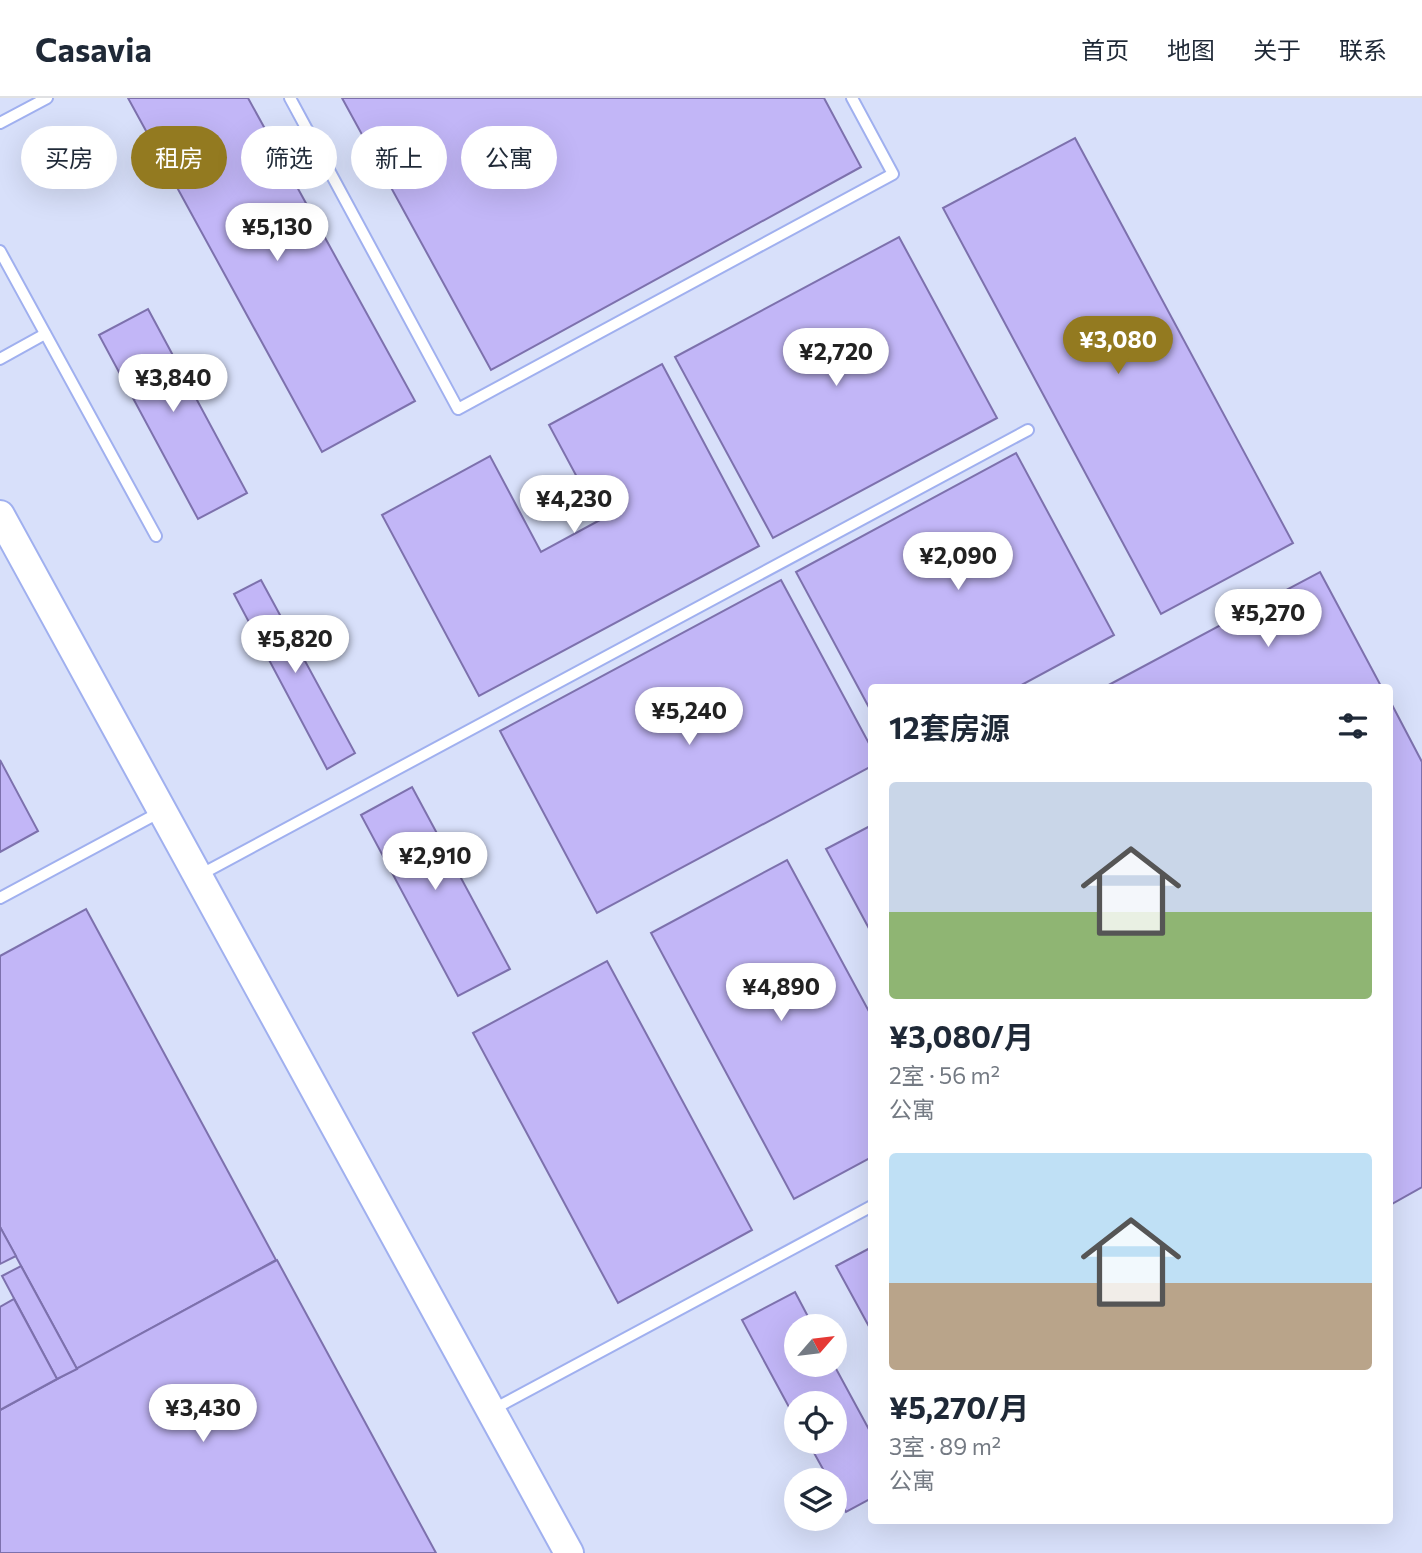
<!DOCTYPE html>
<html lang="zh">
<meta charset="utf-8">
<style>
:root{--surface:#fff;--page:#f6f6f7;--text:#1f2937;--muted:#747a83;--line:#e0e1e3;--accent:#937a20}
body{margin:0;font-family:Commissioner,"Noto Sans SC",sans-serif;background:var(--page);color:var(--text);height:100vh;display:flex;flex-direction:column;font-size:26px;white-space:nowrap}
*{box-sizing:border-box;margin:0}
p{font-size:23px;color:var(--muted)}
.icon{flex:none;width:38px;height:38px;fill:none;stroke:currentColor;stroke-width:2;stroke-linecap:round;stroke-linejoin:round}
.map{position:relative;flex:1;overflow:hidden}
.sheet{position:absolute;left:868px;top:586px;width:525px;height:840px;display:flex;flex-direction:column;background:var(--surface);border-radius:7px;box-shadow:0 7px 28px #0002}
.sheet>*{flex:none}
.top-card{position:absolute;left:21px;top:28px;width:665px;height:63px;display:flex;gap:14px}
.needle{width:46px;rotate:62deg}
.fabs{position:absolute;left:784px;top:1216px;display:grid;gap:14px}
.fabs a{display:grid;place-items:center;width:63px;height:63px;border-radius:50%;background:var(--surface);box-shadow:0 7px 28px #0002;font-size:35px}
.price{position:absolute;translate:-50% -60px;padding:0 16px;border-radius:24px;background:#fff;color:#222;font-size:23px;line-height:46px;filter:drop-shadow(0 2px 4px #0008)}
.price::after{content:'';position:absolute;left:50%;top:42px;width:21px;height:16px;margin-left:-10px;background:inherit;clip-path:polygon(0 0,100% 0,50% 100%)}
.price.active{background:var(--accent);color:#fff}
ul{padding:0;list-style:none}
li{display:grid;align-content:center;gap:14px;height:371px;padding:0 21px}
li span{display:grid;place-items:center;height:217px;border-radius:7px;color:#555}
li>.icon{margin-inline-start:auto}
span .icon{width:126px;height:126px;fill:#fffc;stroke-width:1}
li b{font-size:30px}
h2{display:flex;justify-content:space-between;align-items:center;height:84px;padding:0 21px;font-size:30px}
.tag{padding:0 24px;border-radius:32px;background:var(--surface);box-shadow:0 7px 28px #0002;font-size:24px;line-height:63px}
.tag.active{background:var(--accent);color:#fff}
header{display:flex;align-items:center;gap:42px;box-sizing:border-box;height:98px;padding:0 35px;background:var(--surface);border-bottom:2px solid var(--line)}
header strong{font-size:33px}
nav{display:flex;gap:38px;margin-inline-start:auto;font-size:24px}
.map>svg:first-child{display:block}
.building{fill:#c2b6f7;stroke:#7d71ad;stroke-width:2}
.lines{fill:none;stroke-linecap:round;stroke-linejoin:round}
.service-casing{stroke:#a0b0ef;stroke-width:14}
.tertiary-casing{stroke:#a0b0ef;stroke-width:32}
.service{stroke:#fff;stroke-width:10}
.tertiary{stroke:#fff;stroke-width:28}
</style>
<header>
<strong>Casavia</strong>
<nav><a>首页</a><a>地图</a><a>关于</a><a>联系</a></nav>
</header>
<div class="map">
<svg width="1422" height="1455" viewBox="0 0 1422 1455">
<rect width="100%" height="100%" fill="#d8e0fa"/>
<g class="building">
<path d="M128,0H248L415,303L322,354Z"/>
<path d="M342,0H824L861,69L491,272Z"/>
<path d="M1075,40L1293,445L1161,516L943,110Z"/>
<path d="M899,139L997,320L773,440L675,259Z"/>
<path d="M148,211L247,395L198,421L99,237Z"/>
<path d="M662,266L759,448L479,598L382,417L490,358L541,454L600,422L549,327Z"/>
<path d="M1016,355L1114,537L1016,590H872V615L796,474Z"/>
<path d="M1320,474L1382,590H1103Z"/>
<path d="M261,482L355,655L327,671L234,496Z"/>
<path d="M781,482L872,651V668L597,815L500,633Z"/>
<path d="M1390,603L1422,664V1089L1390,1107Z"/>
<path d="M0,662L38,733L0,754Z"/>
<path d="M412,689L510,871L458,898L361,717Z"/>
<path d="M872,727V836L826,751Z"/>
<path d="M787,762L872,919V1059L794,1101L651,835Z"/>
<path d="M86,811L276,1162L77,1271L0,1129V858Z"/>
<path d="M607,863L752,1132L618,1205L473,935Z"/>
<path d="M0,1129L16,1158L0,1166Z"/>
<path d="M872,1149V1234L836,1168Z"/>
<path d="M277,1162L436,1455H0V1312Z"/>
<path d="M21,1168L77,1271L57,1281L2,1178Z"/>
<path d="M795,1194L813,1228H796V1267H834L872,1337V1400L846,1414L835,1394V1382H829L808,1344H835V1306H796V1322L742,1222Z"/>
<path d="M14,1201L57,1281L0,1312V1209Z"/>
</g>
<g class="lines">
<g class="service-casing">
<g id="service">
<path d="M290,0L458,311L893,76L852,0"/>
<path d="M0,25L47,0"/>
<path d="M0,153L156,438"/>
<path d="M0,261L45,236"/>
<path d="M198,778L1028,332"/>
<path d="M0,800L162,713"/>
<path d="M492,1312L872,1108"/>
</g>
</g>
<g class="tertiary-casing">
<path id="tertiary" d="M0,417L569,1455"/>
</g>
<use href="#service" class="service"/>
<use href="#tertiary" class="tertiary"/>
</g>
</svg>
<div class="fabs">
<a><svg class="needle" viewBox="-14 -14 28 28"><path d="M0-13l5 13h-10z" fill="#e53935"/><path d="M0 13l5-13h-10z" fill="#747a83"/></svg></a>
<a><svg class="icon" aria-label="locate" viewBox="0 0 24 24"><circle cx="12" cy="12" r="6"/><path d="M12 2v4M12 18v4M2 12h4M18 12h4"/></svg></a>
<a><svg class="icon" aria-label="layers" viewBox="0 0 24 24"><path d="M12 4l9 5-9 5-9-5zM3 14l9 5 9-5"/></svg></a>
</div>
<b class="price" style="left:277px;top:165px">¥5,130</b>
<b class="price active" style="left:1118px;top:278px">¥3,080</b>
<b class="price" style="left:836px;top:290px">¥2,720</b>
<b class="price" style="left:173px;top:316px">¥3,840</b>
<b class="price" style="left:574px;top:437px">¥4,230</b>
<b class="price" style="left:958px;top:494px">¥2,090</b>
<b class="price" style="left:1268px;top:551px">¥5,270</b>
<b class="price" style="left:295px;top:577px">¥5,820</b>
<b class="price" style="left:689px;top:649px">¥5,240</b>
<b class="price" style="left:435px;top:794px">¥2,910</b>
<b class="price" style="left:781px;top:925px">¥4,890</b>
<b class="price" style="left:203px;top:1346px">¥3,430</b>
<div class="top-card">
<a class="tag">买房</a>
<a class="tag active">租房</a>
<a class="tag">筛选</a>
<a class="tag">新上</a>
<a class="tag">公寓</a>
</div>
<section class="sheet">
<h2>12套房源<svg class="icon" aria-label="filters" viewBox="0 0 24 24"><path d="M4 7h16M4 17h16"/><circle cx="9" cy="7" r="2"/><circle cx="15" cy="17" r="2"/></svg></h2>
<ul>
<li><span style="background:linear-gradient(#c9d6e8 60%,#8fb573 0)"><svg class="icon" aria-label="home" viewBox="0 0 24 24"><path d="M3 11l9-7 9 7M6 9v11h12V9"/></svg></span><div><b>¥3,080/月</b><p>2室 · 56 m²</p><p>公寓</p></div></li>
<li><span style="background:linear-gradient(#bfe0f5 60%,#b9a48a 0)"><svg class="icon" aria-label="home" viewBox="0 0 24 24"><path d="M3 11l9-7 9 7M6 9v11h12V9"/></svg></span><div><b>¥5,270/月</b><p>3室 · 89 m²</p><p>公寓</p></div></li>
</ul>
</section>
</div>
